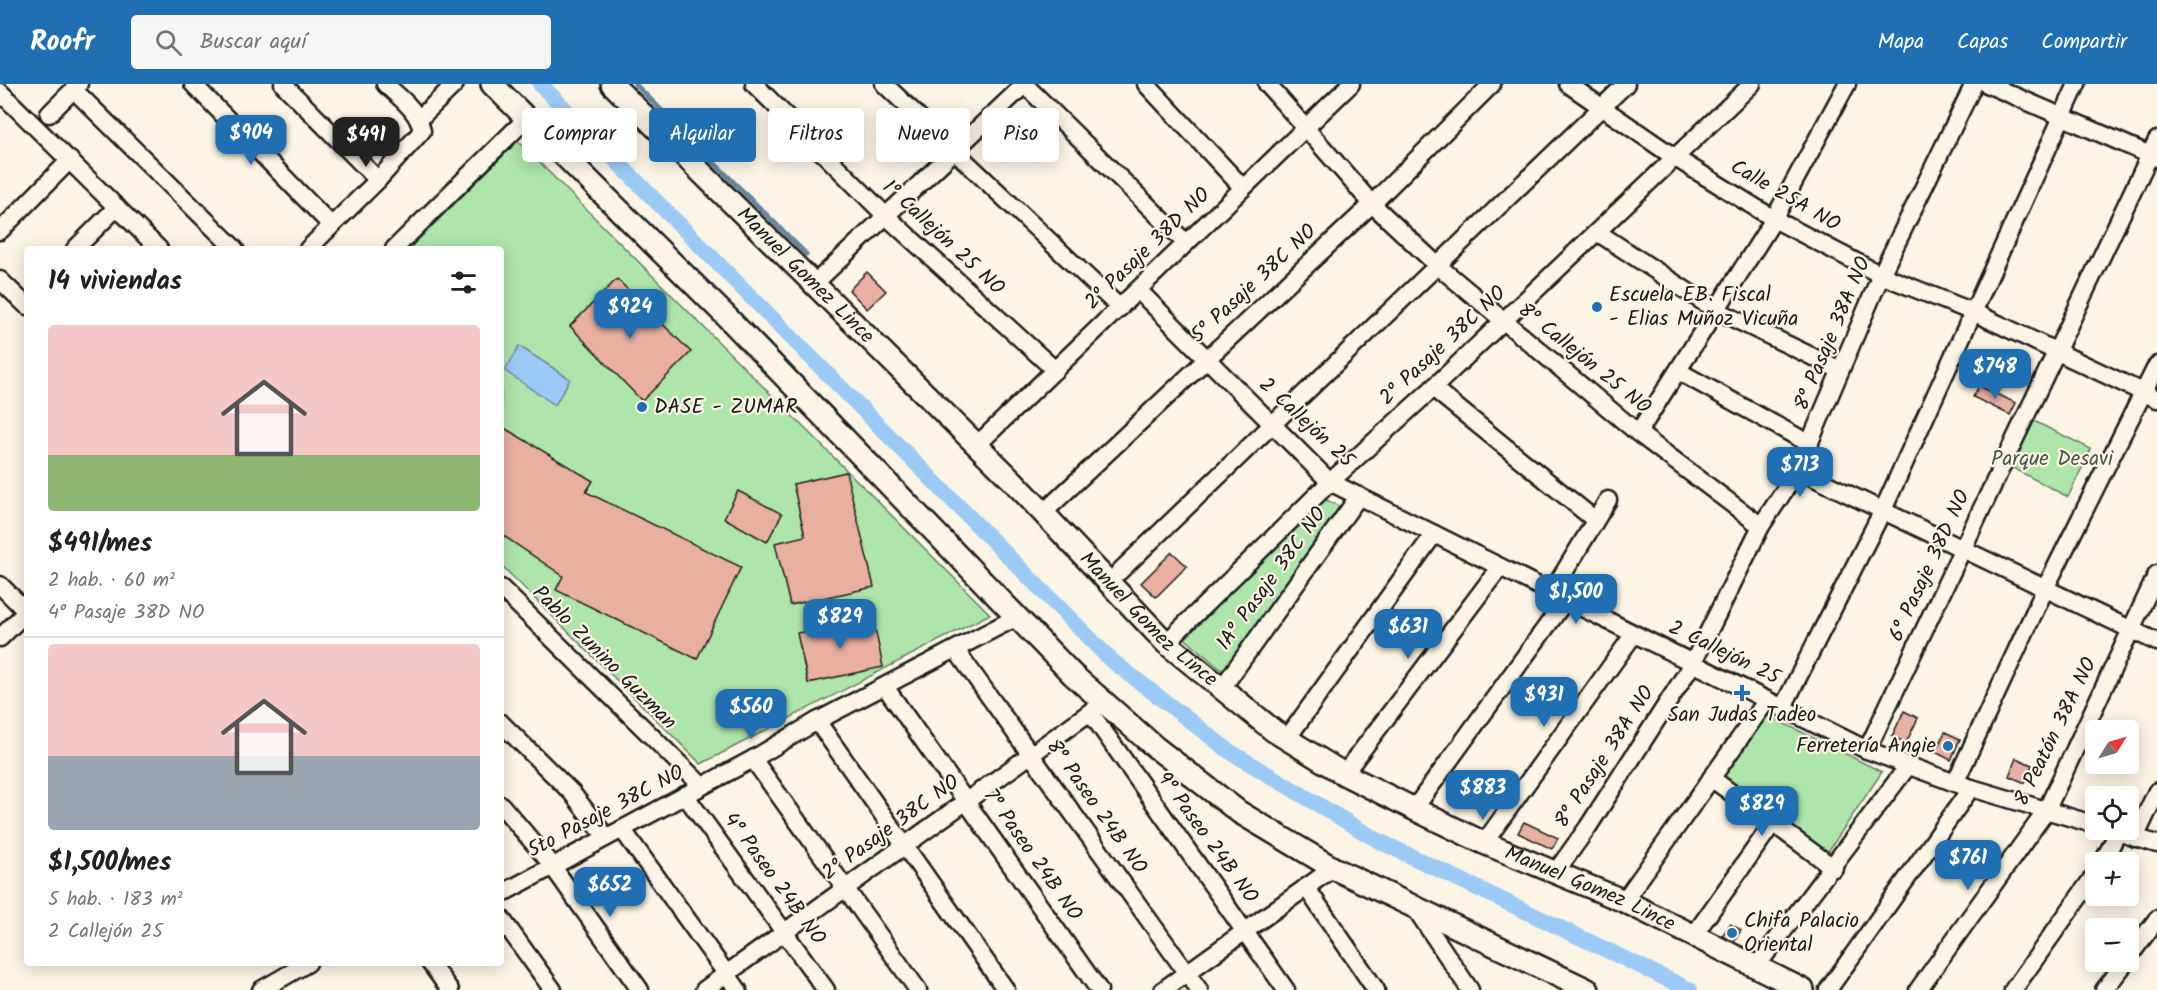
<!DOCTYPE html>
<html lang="es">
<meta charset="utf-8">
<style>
:root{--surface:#fff;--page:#f6f6f6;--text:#202124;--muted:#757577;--line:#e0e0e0;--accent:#1f6fb2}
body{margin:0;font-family:Kalam,sans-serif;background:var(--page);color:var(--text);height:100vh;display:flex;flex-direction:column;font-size:22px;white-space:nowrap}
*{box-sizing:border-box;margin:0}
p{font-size:20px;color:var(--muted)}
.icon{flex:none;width:33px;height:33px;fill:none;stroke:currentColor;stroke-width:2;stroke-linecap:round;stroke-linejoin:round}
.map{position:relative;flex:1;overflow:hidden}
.panel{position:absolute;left:24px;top:162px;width:480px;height:720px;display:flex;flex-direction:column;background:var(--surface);border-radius:6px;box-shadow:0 3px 15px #0003}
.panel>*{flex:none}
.guide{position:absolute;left:522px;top:24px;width:570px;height:54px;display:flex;gap:12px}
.needle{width:39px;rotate:53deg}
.tools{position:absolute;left:2085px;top:636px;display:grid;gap:12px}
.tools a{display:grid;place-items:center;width:54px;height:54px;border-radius:6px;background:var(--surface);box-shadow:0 3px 15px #0003;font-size:30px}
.price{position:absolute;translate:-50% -51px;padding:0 14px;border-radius:12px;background:var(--accent);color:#fff;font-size:20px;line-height:39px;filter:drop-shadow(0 2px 3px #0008)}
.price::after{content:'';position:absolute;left:50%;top:36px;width:18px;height:14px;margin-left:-9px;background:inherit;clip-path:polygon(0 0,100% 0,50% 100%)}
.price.selected{background:#222;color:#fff}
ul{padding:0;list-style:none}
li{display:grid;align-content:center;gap:12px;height:318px;padding:0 24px}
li+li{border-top:2px solid var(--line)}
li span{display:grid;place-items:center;height:186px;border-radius:6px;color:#555}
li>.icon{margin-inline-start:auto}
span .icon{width:108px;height:108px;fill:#fffc;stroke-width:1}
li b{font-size:26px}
h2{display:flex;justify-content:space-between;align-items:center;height:72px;padding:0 24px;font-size:26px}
.pill{padding:0 21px;border-radius:6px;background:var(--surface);box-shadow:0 3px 15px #0003;font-size:21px;line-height:54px}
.pill.selected{background:var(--accent);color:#fff}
header{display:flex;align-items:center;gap:36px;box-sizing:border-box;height:84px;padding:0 30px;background:var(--accent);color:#fff}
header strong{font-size:28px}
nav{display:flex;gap:33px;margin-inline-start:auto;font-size:21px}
.search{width:420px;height:54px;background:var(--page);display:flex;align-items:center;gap:15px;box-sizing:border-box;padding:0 21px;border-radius:6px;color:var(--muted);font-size:22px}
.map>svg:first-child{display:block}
.green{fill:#ade5aa;stroke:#648063;stroke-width:1.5}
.water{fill:#9bcaf6;stroke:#68849f;stroke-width:1.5}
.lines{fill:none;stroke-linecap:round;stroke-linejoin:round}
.stream{stroke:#68849f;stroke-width:5}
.canal{stroke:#9bcaf6;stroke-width:16}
.building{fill:#e9b0a2;stroke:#1c1c1c;stroke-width:1.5}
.minor-casing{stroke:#1c1c1c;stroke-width:21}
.major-casing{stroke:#1c1c1c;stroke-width:26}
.minor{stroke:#fcf5e5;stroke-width:16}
.major{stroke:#fcf5e5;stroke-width:21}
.poi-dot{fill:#1f6fb2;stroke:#fcf5e5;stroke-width:2}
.labels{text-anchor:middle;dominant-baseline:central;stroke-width:4.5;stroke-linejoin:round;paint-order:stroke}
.street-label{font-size:21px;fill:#1c1c1c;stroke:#fcf5e5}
.poi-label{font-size:21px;fill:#1c1c1c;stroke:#fcf5e5;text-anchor:start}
.park-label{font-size:21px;fill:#485847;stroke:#fcf5e5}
</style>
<header>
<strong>Roofr</strong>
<div class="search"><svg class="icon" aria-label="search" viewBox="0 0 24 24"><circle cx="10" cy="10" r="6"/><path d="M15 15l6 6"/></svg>Buscar aquí</div>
<nav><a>Mapa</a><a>Capas</a><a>Compartir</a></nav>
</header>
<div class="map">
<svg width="2157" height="906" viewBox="0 0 2157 906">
<rect width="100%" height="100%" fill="#fcf5e5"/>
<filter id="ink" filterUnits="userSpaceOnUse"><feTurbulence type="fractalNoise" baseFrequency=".0167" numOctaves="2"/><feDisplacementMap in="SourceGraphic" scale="12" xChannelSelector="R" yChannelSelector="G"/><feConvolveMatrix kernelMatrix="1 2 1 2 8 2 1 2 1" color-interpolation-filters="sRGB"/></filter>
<g filter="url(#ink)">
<g class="green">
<path d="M518,57L990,530L701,680L501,481V165H409Z"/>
<path d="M2032,336L2091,365L2068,413L2011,383Z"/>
<path d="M1320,413L1343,424L1226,590L1182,552Z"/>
<path d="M1761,628L1882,688L1827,769L1718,692Z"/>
</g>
<path class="water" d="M519,262L570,295L555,321L505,287Z"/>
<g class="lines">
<path class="stream" d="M635,0L806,170"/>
<path class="canal" d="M540,0L1111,576L1229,667L1377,756L1690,906"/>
</g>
<g class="building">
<path d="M867,188L886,207L867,225L849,206Z"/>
<path d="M617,195L691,268L642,317L570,242Z"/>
<path d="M1979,302L2016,319L2010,331L1973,313Z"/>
<path d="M501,342L593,397L586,408L741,483L697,575L556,506L563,492L501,450Z"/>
<path d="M846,388L874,503L790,521L775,459L805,452L793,400Z"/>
<path d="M738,407L782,430L767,458L724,434Z"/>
<path d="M1172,468L1187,482L1156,513L1141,499Z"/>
<path d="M873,534L883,583L808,599L797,549Z"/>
<path d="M1904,627L1918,634L1906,659L1892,652Z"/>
<path d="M1945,648L1960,655L1951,676L1935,668Z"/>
<path d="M2016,674L2032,681L2025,699L2009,692Z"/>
<path d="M1524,738L1558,754L1552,765L1518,749Z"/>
<path d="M1730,840L1741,846L1734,858L1722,852Z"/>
</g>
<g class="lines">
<g class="minor-casing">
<g id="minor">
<path d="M193,0L331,141"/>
<path d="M283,0L378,96"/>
<path d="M754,0L886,132L1055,286"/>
<path d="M884,0L1120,224"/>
<path d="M1024,0L1186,159"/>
<path d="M1146,0L1243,104"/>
<path d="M1267,0L1372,120L1438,182L1638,349L1761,442"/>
<path d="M1568,0L1674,73L1774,135L1881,191L1973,228L2157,315"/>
<path d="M1987,0L2157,74"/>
<path d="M74,6L235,165"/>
<path d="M0,8L159,165"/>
<path d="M49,30L79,0"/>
<path d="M419,35L455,0"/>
<path d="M0,147L70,76"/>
<path d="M1597,148L1714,225L1840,286"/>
<path d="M75,165L117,123"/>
<path d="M308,165L378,96L422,47C418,26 400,14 385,0"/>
<path d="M394,165L527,34"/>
<path d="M0,196L27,222"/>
<path d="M815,199L1025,0"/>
<path d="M1138,206L1330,398L1867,666L1955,699L2096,741"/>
<path d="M1678,287L1810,360"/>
<path d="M1433,304L1595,436"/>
<path d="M1638,349L1774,135L1847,0"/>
<path d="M977,361L1351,0"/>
<path d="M1798,386L2157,558"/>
<path d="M1043,429L1372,120L1492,0"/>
<path d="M1119,488L1626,0"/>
<path d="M0,501L27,528"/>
<path d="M501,504L702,702"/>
<path d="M1552,508L1608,416"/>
<path d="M0,554L27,527"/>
<path d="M1166,559L1330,398L1433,304L1752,0"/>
<path d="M956,566L1199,906"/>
<path d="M886,604L1099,906"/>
<path d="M1222,604L1359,412"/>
<path d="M1783,623L1883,426L2077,0"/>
<path d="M1090,628L1286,906"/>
<path d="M817,637L1006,906"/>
<path d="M501,639L572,709L606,753"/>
<path d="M1286,656L1434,450"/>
<path d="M1867,666L2157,56"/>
<path d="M753,675L918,906"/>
<path d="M1344,690L1500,483"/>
<path d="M1711,694L1834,784"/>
<path d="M1955,699L2045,505L2157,281"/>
<path d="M685,711L826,906"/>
<path d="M501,721L548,776L640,906"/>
<path d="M1414,725L1565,517"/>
<path d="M622,745L738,906"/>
<path d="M2110,746L2157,760"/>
<path d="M2135,754L2157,707"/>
<path d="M1484,759L1634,550"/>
<path d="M2103,778L2118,748"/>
<path d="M1555,789L1588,743L1693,579L1761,442L1798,386L1881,191L1974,0"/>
<path d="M1306,803L1376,906"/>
<path d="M501,810L753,675L817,637L1017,533"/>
<path d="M1624,817L1767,616"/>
<path d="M1415,824L1470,906"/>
<path d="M501,834L553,906"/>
<path d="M1694,851L1773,739"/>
<path d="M2128,874L2157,835"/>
<path d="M430,879L450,906"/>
<path d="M1756,883L1908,682"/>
<path d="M261,906L308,879"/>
<path d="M704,906L1104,618"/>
<path d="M1163,906L1333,784"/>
<path d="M1828,906L1971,704"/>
<path d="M1918,906L2046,727L2157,490"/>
<path d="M2013,906L2096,789"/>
<path d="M2104,906L2126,878"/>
</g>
</g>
<g class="major-casing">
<g id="major">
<path d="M492,0L725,231L1073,591L1155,663L1239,728L1333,784L1588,906"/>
<path id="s1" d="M612,0L1013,397L1166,559L1274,647L1344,690L1414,725L1484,759L1624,817L1803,906"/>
</g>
</g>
<use href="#minor" class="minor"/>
<use href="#major" class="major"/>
</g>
</g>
<g class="poi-dot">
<circle cx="1597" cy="223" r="6"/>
<circle cx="642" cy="323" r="6"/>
<path d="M1739 600h6v6h6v6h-6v6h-6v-6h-6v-6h6z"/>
<circle cx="1948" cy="662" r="6"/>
<circle cx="1732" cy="849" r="6"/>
</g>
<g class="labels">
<g class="street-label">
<text transform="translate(1785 112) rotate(30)">Calle 25A NO</text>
<text transform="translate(943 154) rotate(43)">1° Callejón 25 NO</text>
<text transform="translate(1148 165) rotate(-44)">2° Pasaje 38D NO</text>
<text stroke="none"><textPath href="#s1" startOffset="272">Manuel Gomez Lince</textPath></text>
<text transform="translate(1254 200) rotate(-43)">5° Pasaje 38C NO</text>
<text transform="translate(1833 250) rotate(-67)">8° Pasaje 38A NO</text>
<text transform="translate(1443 262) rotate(-43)">2° Pasaje 38C NO</text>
<text transform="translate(1584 275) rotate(39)">8° Callejón 25 NO</text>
<text transform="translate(1306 339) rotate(43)">2 Callejón 25</text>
<text transform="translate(1930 482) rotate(-65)">6° Pasaje 38D NO</text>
<text transform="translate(1272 495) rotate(-54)">1A° Pasaje 38C NO</text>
<text stroke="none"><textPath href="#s1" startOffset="758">Manuel Gomez Lince</textPath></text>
<text transform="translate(1724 569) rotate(26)">2 Callejón 25</text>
<text transform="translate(604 574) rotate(45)">Pablo Zunino Guzman</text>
<text transform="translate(2056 648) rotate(-64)">8 Peatón 38A NO</text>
<text transform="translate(1605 673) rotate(-57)">8° Pasaje 38A NO</text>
<text transform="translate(1096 723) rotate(55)">8° Paseo 24B NO</text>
<text transform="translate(606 728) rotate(-28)">5to Pasaje 38C NO</text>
<text transform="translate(891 744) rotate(-36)">2° Pasaje 38C NO</text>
<text transform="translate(1207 754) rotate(54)">9° Paseo 24B NO</text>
<text transform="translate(1032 771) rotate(55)">7° Paseo 24B NO</text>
<text transform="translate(774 795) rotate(54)">4° Paseo 24B NO</text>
<text stroke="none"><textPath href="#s1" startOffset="1280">Manuel Gomez Lince</textPath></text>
</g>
<g class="poi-label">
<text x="1609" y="211">Escuela EB. Fiscal<tspan x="1609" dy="24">- Elias Muñoz Vicuña</tspan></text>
<text x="654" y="323">DASE - ZUMAR</text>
<text x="1742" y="631" text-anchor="middle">San Judas Tadeo</text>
<text x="1936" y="662" text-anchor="end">Ferretería Angie</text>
<text x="1744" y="837">Chifa Palacio<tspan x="1744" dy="24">Oriental</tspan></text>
</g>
<g class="park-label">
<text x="2052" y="375">Parque Desavi</text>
</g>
</g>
</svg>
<div class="tools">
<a><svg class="needle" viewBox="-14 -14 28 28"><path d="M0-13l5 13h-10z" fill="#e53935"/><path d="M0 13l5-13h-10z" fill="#757577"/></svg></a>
<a><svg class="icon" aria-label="locate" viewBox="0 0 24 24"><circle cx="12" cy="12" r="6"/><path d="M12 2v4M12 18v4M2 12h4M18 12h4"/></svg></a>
<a>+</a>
<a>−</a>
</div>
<b class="price" style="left:251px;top:82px">$904</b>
<b class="price selected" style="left:366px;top:84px">$491</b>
<b class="price" style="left:630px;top:256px">$924</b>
<b class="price" style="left:1995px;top:316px">$748</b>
<b class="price" style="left:1800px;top:414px">$713</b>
<b class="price" style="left:1576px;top:541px">$1,500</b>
<b class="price" style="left:840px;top:566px">$829</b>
<b class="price" style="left:1408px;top:576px">$631</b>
<b class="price" style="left:1544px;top:644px">$931</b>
<b class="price" style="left:751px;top:656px">$560</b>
<b class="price" style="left:1483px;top:737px">$883</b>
<b class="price" style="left:1762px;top:753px">$829</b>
<b class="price" style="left:1968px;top:807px">$761</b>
<b class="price" style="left:610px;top:834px">$652</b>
<div class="guide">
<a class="pill">Comprar</a>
<a class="pill selected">Alquilar</a>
<a class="pill">Filtros</a>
<a class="pill">Nuevo</a>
<a class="pill">Piso</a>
</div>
<section class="panel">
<h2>14 viviendas<svg class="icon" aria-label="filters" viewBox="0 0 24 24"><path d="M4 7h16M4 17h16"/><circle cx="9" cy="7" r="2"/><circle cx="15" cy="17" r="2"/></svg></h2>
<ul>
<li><span style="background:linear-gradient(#f6c9c9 70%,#8fb573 0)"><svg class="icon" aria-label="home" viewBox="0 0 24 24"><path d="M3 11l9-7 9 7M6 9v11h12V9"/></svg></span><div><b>$491/mes</b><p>2 hab. · 60 m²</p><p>4° Pasaje 38D NO</p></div></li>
<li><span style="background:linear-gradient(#f6c9c9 60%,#9aa5b1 0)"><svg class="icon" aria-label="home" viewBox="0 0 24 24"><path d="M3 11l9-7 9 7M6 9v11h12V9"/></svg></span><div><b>$1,500/mes</b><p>5 hab. · 183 m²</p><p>2 Callejón 25</p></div></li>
</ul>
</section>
</div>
